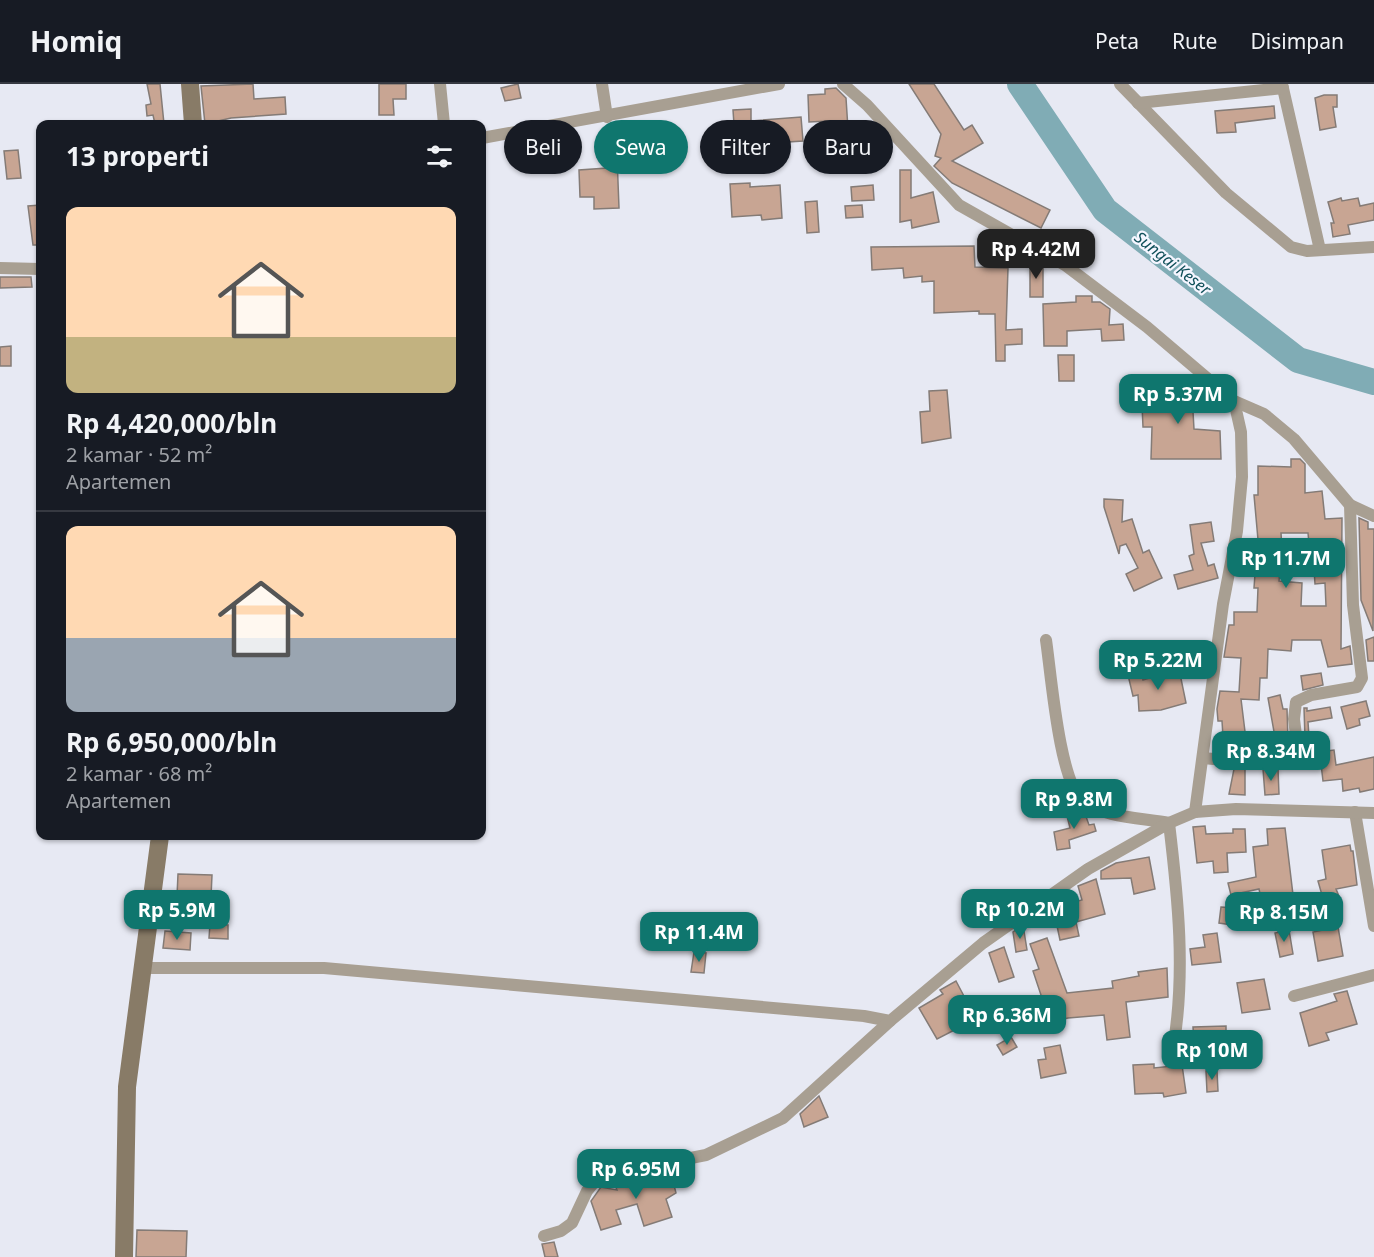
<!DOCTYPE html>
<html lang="id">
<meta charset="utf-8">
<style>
:root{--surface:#171b24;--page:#20242c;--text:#f1f3f6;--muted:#9ea1a6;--line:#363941;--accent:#0f766e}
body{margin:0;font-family:"Noto Sans",sans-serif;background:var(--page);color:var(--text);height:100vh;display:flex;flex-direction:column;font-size:22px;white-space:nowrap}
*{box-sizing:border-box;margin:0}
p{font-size:20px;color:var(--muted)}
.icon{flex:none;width:33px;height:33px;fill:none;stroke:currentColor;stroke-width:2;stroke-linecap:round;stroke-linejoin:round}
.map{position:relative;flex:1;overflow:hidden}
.drawer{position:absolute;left:36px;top:36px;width:450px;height:720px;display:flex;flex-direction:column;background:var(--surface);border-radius:12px;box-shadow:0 2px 4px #0004}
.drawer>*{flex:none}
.top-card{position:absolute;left:504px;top:36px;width:570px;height:54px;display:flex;gap:12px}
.price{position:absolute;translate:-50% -51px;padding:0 14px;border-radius:12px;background:var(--accent);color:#fff;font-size:20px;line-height:39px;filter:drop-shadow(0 2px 3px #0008)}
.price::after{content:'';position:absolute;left:50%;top:36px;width:18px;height:14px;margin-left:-9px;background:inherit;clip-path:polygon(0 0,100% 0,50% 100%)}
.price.on{background:#222;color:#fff}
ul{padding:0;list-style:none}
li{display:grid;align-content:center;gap:12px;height:318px;padding:0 30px}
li+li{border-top:2px solid var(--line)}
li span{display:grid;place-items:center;height:186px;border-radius:12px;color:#555}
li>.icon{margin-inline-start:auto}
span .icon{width:108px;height:108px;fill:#fffc;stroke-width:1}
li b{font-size:26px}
h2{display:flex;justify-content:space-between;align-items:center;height:72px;padding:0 30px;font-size:26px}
.tag{padding:0 21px;border-radius:27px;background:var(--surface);box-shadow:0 2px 4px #0004;font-size:21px;line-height:54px}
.tag.on{background:var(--accent);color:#fff}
header{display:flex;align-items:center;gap:36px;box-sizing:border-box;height:84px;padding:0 30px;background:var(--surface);border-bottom:2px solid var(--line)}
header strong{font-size:28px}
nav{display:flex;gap:33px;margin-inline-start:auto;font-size:21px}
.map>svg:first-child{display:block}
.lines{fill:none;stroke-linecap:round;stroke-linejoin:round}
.river{stroke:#80acb5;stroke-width:26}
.building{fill:#c8a593;stroke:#847b76;stroke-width:1.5;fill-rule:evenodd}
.street{stroke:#a89f92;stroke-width:12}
.secondary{stroke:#887b67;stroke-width:18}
.labels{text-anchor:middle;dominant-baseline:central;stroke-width:4.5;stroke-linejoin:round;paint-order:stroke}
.water-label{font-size:16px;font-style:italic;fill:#10505a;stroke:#f5f6ff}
</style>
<header>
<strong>Homiq</strong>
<nav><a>Peta</a><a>Rute</a><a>Disimpan</a></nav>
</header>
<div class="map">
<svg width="1374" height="1173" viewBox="0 0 1374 1173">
<rect width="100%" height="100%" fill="#e7e9f3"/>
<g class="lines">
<path class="river" d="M1020,0L1105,126L1298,276L1374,298"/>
</g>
<g class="building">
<path d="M147,0H160L164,40H155L153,31L147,32L146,21L151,20Z"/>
<path d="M253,0L254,15L285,13L286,30L231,34L205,40L201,2Z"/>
<path d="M379,0H406V15H393L394,31H379Z"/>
<path d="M518,0L521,14L505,17L501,4Z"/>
<path d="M909,0H934L964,46L972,41L983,59L952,77L1050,126L1041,144L952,99L934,82L941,74L935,72L941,50Z"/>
<path d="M836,4L846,14L848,45L830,46L829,37L809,38L808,11L825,10V5Z"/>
<path d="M1324,11H1337V23H1333L1336,43L1320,46L1315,14Z"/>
<path d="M1274,22L1275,34L1235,39L1236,48L1217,49L1215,27Z"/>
<path d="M751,25V37L801,33L803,57L772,59L773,71L760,72L759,53L735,55L733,26Z"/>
<path d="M648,39L650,70L617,72L619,124L594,125V113H580L579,86L607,84L605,56L635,53L634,40Z"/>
<path d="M18,66L21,94L7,95L4,67Z"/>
<path d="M900,86H911V114L933,108L939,138L912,144L911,136L900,138Z"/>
<path d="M750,99V103L780,101L782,134L762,136L761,131L732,133L730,100Z"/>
<path d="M873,101L874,116L852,117L851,103Z"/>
<path d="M1341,114L1342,117L1358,114L1360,122L1374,119V136L1348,141L1350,150L1333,153L1331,139H1334L1328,118Z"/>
<path d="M817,117L819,148L807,149L805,118Z"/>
<path d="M40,121V161H33L28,122Z"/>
<path d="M862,121L863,133L846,134L845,122Z"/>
<path d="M974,162L975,183L1008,184L1006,246L1022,245V260L1005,261V277H996L995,230H979V227L934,229V197L922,198V192L904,194L903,184L872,186L871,163Z"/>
<rect x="1030" y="180" width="13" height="33"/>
<path d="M0,193H31L32,203L0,204Z"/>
<path d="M1076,212H1092V218H1100L1110,225L1109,241L1123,240L1124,256L1102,257L1101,245L1067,247V262H1044L1043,220L1076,218Z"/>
<path d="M11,262V282H0V263Z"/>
<path d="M1058,271H1074V297H1059Z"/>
<path d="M1172,293H1191L1194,345L1220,347L1221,375H1151L1152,343H1143L1142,321H1150L1149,304L1172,302Z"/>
<path d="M947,306L951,354L922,359L920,328L930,327L929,307Z"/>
<path d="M1291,375H1300L1305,380V409L1322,407L1325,435L1342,434L1341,565L1350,562L1352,580L1328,583L1321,556H1292L1291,567L1268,565L1267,594H1260L1259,616L1241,615L1247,664L1245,669L1224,668L1222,637H1218L1217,625L1220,607L1239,608L1241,574L1224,573L1229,541H1234V528H1257L1258,504H1254L1255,490H1246L1247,477L1260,478L1254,411H1258V382L1291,383ZM1281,449H1308L1310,470H1313L1315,500L1325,499L1326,522H1301L1302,499L1279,497L1282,465Z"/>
<path d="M1104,415L1123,416L1122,438L1132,435L1143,469L1149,466L1162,494L1134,507L1126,490L1138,484L1126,460L1120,462L1119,470L1104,423Z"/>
<path d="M1359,434L1368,438V445H1374L1373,547L1361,516Z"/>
<path d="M1211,438L1214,457L1201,459L1208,482L1214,480L1218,494L1178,505L1174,491L1193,486L1189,472L1194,470L1190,441Z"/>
<path d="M1374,553V577H1368L1366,556Z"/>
<path d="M1179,585L1186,619L1161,626L1139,627L1138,611L1133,612L1128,591L1141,587L1143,596Z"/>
<path d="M1321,589L1323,601L1303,606L1301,592Z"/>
<path d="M1280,611L1283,625H1287L1288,657L1276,659L1268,614Z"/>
<path d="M1366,617L1370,632L1359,635L1360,641L1347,645L1341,623Z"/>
<path d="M1330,623L1332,634L1308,638L1309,653L1305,654L1304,624H1307V627Z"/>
<path d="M1334,666L1336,681L1374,673V705L1360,708L1359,704L1343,707L1342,695L1323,697L1321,680L1313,681L1312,669Z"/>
<path d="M1234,685H1245V711L1229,710Z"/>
<path d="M1263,685H1278L1279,710L1265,711Z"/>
<path d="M1084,727L1089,741L1094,740L1096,747L1069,756L1070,764L1057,766L1054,748L1070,744L1067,732Z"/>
<path d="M1205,742L1206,750L1233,749V745H1245L1246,768L1227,769L1228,788L1214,789L1213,777L1197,779L1193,743Z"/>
<path d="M1285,744L1294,819L1322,811L1318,797L1326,795L1322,766L1350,761L1351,767H1353L1357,801L1336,805L1341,817L1318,825L1278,831L1277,826L1264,828L1259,805L1231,811L1228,799L1256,793L1253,763L1268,761L1267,745Z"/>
<path d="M1149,773L1155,805L1134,810L1131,794L1101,795V787L1116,779Z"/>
<path d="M178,790L212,791L211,813L177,812Z"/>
<path d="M1096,795L1105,830L1076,838L1079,852L1060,856L1053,823L1082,816L1078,802Z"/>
<path d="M1221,823L1234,824L1232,841L1219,839Z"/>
<path d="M210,840L228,841V855L209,854Z"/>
<path d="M1023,841L1027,866L1016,868L1013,848Z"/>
<path d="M1338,843L1343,872L1318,877L1313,848Z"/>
<path d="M1289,846L1293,870L1280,873L1275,849Z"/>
<path d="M165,847L191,849L190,866L163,864Z"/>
<path d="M1217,849L1221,878L1192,881L1190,865L1205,863L1203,851Z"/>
<path d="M1047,854L1067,909L1113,904L1112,897L1139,892L1138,888L1167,884L1168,913L1126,918L1130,953L1107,956L1104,931L1068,934L1037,941L1030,917L1042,914L1033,887L1039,885L1030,860Z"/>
<path d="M1004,863L1014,893L999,898L989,869Z"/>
<path d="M694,868L706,869L704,889L691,888Z"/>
<path d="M1264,895L1270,925L1242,929L1237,899Z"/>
<path d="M956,897L976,935L937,955L919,924L943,910L940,906Z"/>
<path d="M1347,907L1357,940L1326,949L1329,956L1309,962L1300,929L1337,917L1334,910Z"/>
<path d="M1226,942V958L1194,959L1193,943Z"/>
<path d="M1011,953L1017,963L1003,971L997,961Z"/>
<path d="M1060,961L1066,989L1041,994L1038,976L1046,975L1044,964Z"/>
<path d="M1154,980V984L1182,981L1186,1009L1164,1013L1163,1009L1135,1010L1133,981Z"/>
<path d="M1206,987H1217L1218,1007L1207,1008Z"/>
<path d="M819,1012L828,1033L804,1043L800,1030Z"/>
<path d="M670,1086L676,1109L666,1115L672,1133L644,1142L637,1120L616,1126L621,1140L601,1146L591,1117L601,1103L617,1106L615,1101Z"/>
<path d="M137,1146L187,1147L186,1173H136Z"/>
<path d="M554,1158L558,1173H545L542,1160Z"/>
</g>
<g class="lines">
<g class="street">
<path d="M440,0L444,40"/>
<path d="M602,0L607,33"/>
<path d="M843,0L867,21L959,121L1065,181L1147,243L1234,317L1241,348L1242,393L1237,447L1223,520L1195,728"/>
<path d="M1120,0L1226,109L1291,163L1307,167L1374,163"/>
<path d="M1282,0L1320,166"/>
<path d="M1138,19L1283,4"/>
<path d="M482,54L779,0"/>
<path d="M0,184L40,185"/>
<path d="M1350,421L1374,432"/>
<path d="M1046,556C1051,589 1059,696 1082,716C1102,734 1143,734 1169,739C1178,814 1186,889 1173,965"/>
<path d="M1203,674L1235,677L1292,676L1298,668L1294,635L1296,618L1311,611L1357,603L1362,594L1353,521L1350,421L1294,355L1264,330L1234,317"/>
<path d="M1355,728L1374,842"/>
<path d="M141,884H324L864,932L890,937L983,859L1088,785L1169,739L1195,728L1236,725L1374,729"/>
<path d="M1294,912L1374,891"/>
<path d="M544,1152L561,1147L572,1139L587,1107L596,1096L619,1088L706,1071L783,1034L890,937"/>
</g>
<g class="secondary">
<path d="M190,0L193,40"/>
<path d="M124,1173L127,1003L160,752"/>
</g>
</g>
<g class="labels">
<g class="water-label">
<text transform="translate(1173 179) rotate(38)">Sungai Keser</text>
</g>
</g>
</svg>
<b class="price on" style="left:1036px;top:196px">Rp 4.42M</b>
<b class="price" style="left:1178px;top:341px">Rp 5.37M</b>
<b class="price" style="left:1286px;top:505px">Rp 11.7M</b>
<b class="price" style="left:1158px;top:607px">Rp 5.22M</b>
<b class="price" style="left:1271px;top:698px">Rp 8.34M</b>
<b class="price" style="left:1074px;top:746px">Rp 9.8M</b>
<b class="price" style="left:1020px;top:856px">Rp 10.2M</b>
<b class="price" style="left:177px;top:857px">Rp 5.9M</b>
<b class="price" style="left:1284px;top:859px">Rp 8.15M</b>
<b class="price" style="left:699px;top:879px">Rp 11.4M</b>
<b class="price" style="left:1007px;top:962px">Rp 6.36M</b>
<b class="price" style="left:1212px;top:997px">Rp 10M</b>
<b class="price" style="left:636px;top:1116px">Rp 6.95M</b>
<div class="top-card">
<a class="tag">Beli</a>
<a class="tag on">Sewa</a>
<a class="tag">Filter</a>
<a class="tag">Baru</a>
</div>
<section class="drawer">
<h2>13 properti<svg class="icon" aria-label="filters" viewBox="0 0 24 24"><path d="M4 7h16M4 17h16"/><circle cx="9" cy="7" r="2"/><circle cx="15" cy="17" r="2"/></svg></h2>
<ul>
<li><span style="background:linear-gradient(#ffd9b3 70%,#c2b280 0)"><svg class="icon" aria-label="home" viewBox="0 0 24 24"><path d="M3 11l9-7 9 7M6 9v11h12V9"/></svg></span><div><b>Rp 4,420,000/bln</b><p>2 kamar · 52 m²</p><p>Apartemen</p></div></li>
<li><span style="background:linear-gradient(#ffd9b3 60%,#9aa5b1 0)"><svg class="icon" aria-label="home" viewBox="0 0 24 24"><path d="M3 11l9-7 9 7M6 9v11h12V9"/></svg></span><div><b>Rp 6,950,000/bln</b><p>2 kamar · 68 m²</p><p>Apartemen</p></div></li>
</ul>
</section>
</div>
